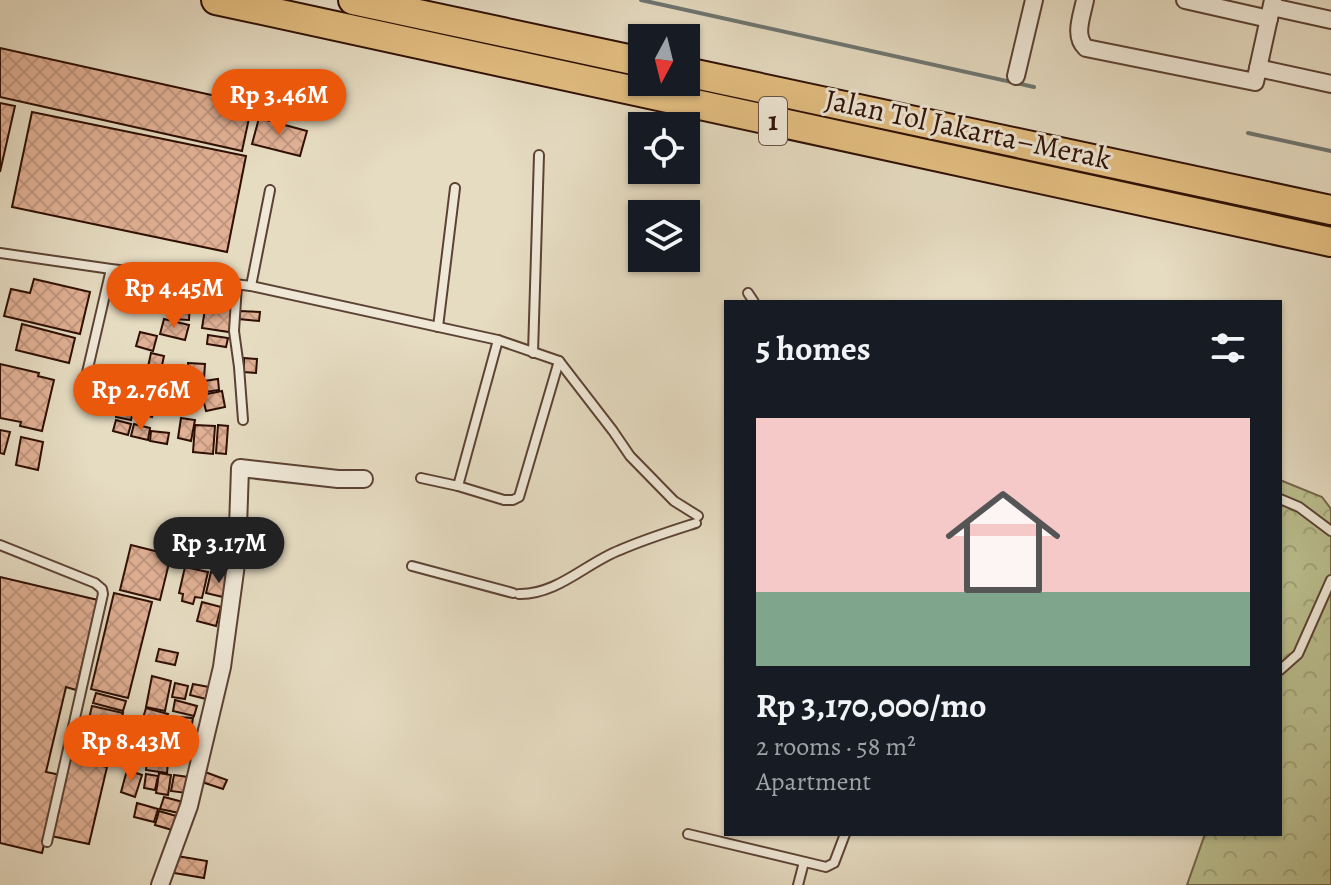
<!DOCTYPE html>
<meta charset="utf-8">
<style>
:root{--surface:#171b24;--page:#20242c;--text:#f1f3f6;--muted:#9ea1a6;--accent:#ea580c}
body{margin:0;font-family:Alegreya,serif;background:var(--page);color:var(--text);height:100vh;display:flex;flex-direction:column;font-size:30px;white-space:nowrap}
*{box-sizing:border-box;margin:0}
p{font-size:26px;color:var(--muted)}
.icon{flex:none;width:44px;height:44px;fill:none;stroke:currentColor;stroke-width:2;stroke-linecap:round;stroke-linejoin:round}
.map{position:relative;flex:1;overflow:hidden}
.side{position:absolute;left:724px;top:300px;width:558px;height:536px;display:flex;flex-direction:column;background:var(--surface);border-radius:0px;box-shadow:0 2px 6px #0004}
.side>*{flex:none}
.needle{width:52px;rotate:187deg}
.controls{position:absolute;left:628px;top:24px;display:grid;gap:16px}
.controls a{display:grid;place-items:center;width:72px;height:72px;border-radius:0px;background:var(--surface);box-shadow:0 2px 6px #0004;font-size:40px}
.price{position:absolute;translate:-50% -68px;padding:0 18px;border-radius:28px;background:var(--accent);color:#fff;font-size:26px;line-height:52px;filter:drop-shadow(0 2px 4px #0008)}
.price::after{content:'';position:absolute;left:50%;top:48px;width:24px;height:18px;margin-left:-12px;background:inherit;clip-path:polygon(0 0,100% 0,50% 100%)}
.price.current{background:#222;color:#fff}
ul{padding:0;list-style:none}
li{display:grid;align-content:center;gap:16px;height:424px;padding:0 32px}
li span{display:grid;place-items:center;height:248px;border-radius:0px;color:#555}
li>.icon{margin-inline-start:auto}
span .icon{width:144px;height:144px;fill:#fffc;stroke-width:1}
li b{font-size:34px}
h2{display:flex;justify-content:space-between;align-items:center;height:96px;padding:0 32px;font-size:34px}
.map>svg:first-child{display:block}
.forest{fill:url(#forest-crowns);stroke:#74674a;stroke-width:2}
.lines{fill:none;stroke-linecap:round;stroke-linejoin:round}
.stream{stroke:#6e7672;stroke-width:4}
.building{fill:url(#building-cross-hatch);stroke:#2e0f04;stroke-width:2}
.service-casing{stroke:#5c4234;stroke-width:12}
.minor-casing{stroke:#5c4234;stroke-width:20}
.motorway-casing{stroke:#2e0f04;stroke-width:32}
.service{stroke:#efe8d7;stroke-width:8}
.minor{stroke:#efe8d7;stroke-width:16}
.motorway{stroke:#e3be81;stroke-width:28}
.labels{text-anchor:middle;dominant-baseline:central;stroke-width:6;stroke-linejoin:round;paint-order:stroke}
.shield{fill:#efe8d7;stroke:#685043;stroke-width:2}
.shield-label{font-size:28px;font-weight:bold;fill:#2e0f04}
.street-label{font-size:30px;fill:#2e0f04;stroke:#efe8d7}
</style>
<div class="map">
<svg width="1331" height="885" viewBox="0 0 1331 885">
<defs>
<pattern id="forest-crowns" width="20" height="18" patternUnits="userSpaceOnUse" patternTransform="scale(2)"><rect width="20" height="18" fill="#bbbf8f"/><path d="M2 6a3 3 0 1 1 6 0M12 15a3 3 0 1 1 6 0" fill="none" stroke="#a1a37a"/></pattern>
<pattern id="building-cross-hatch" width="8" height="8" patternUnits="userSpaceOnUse" patternTransform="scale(2)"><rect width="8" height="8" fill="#e1b195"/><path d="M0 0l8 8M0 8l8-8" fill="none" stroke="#c1977f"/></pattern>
</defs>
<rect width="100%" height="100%" fill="#e6dcc2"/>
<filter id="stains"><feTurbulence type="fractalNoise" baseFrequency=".0025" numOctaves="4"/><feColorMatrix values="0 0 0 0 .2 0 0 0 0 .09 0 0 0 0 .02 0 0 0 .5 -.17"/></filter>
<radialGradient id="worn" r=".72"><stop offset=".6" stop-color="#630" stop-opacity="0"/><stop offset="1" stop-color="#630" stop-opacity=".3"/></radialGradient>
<path class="forest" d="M1280,480L1322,497L1331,509V885H1187L1205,834H1280Z"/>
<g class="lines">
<g class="stream">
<path d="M641,0L1034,87"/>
<path d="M1248,133L1331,151"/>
</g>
</g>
<g class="building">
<path d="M0,48L252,104L242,151L0,97Z"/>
<path d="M0,103L15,106L0,172Z"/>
<path d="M32,112L246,156L227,252L12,207Z"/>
<path d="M259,118L307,131L300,156L252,144Z"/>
<path d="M34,279L90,292L80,334L4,316L11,289L30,293Z"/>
<path d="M174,301L190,303L189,320L173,319Z"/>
<path d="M206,303L233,307L229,332L202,328Z"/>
<path d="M240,311L260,312L259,321L239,319Z"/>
<path d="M164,319L189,325L185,340L160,334Z"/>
<path d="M22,324L75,338L69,363L16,350Z"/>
<path d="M140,332L157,336L153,351L136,346Z"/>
<path d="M208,335L228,338L226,347L207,344Z"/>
<path d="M151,353L164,356L159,379L146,376Z"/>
<path d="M244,358L257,359L256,373L244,372Z"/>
<path d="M188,363L205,364L204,379H188Z"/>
<path d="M0,364L39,373L38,376L54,380L42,431L20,426L21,422L0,418Z"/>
<path d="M218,379L219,390L185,395L183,384Z"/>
<path d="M141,383L161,388L158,400L138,395Z"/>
<path d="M163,391L177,393L174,407L160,405Z"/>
<path d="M222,391L225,407L206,411L202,395Z"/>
<path d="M120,396L136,399L131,420L116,417Z"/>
<path d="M140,398L156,402L152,417L136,413Z"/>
<path d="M181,418L195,420L191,441L178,438Z"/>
<path d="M116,420L131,424L128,435L113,431Z"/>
<path d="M134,424L150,428L148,440L131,436Z"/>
<path d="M195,425L215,426L213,454L193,452Z"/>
<path d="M218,425L228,426L226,454L216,453Z"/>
<path d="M0,430L10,432L4,454L0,453Z"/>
<path d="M151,431L169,433L167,444L150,441Z"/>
<path d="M21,437L43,442L38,470L16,465Z"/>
<path d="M131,545L171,555L160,600L120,590Z"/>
<path d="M185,567L208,572L202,598L195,597L193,604L182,601L183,594L179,593Z"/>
<path d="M211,572L232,576L227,598L206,593Z"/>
<path d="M0,577L98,600L76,690L66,687L46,772L61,775L42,853L0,843Z"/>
<path d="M114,593L152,602L128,698L91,689Z"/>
<path d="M202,602L221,607L216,626L197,621Z"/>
<path d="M159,649L178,653L175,665L156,661Z"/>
<path d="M152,676L171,681L165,711L146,707Z"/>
<path d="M175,683L188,686L185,699L172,697Z"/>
<path d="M193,684L209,687L206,699L190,695Z"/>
<path d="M96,693L126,701L123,711L93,703Z"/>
<path d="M175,700L197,706L194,716L173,711Z"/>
<path d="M92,706L123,713L110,764L80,757Z"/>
<path d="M146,708L168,714L165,724L143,718Z"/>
<path d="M177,717L193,718L191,731L176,729Z"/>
<path d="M132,720L150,725L145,741L127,736Z"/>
<path d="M126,739L145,744L140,765L121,759Z"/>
<path d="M68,758L107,767L89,844L51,836Z"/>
<path d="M147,759L168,762L167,773L146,770Z"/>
<path d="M127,770L142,775L135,797L121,792Z"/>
<path d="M205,772L227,780L223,789L202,782Z"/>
<path d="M159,773L171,775L168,795L156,793Z"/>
<path d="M146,774L158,776L155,790L144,788Z"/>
<path d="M174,775L189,777L186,793L171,791Z"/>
<path d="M164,797L187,803L184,814L160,809Z"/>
<path d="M137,803L158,809L154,822L134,817Z"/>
<path d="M159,811L183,818L179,832L155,825Z"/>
<path d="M177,856L207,861L204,878L174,873Z"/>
</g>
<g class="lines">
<g class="service-casing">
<g id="service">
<path d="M0,253L111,269L251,286L498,340L559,361L613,431L630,456L674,501L698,516"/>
<path d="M237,285L234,331L239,367L243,420"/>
<path d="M251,286L270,190"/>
<path d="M748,293L754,302"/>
<path d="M438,327L455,188"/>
<path d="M533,353L539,155"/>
<path d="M82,394L111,269"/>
<path d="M421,478L458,486L504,500H513L519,497L559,361"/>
<path d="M458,486L498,340"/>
<path d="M1280,499L1299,507L1331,531"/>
<path d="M0,545L95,583L102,589L103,594L47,842"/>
<path d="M412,566L513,593"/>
<path d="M519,594C557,595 586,563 620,550C645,539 671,531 696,523"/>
<path d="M1280,670L1298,654L1331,580"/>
<path d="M688,834L826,867L834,863L845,834"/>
<path d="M798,885L804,862"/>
</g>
</g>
<g class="minor-casing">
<g id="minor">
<path d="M1085,0C1082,16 1073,36 1086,48L1255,82L1273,0"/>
<path d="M1185,0L1269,19"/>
<path d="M1272,7L1331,20"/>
<path d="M1258,68L1331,84"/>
<path d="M1016,76L1034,0"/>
<path d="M160,885L189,806L222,667L237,557L240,468L338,479H364"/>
</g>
</g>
<g class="motorway-casing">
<g id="motorway">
<path d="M216,0L1331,242"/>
<path d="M353,0L642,62"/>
<path d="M686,72L1331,210"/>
</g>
</g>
<use href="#service" class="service"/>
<use href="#minor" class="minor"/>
<use href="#motorway" class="motorway"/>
</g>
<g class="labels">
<rect class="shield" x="759" y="97" width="28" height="48" rx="6"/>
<g class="shield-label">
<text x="773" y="121">1</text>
</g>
<g class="street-label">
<text transform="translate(968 129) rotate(12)">Jalan Tol Jakarta–Merak</text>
</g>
</g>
<rect width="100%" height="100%" filter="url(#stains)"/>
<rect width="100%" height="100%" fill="url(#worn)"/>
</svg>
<div class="controls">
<a><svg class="needle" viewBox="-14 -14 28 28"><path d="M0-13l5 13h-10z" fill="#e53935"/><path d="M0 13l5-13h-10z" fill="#9ea1a6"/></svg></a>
<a><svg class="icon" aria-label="locate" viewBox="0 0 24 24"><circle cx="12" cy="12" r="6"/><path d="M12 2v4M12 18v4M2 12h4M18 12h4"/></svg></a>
<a><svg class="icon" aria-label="layers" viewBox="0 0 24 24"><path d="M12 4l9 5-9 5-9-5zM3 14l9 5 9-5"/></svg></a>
</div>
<b class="price" style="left:279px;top:137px">Rp 3.46M</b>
<b class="price" style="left:174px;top:330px">Rp 4.45M</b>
<b class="price" style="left:141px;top:432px">Rp 2.76M</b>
<b class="price current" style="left:219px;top:585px">Rp 3.17M</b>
<b class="price" style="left:131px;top:783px">Rp 8.43M</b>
<section class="side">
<h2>5 homes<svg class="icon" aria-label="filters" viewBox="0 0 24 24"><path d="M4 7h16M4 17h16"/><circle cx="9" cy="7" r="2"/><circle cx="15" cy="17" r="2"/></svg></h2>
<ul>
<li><span style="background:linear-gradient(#f6c9c9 70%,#7fa58c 0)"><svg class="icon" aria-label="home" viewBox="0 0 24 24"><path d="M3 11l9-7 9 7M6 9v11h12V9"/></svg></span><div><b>Rp 3,170,000/mo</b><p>2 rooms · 58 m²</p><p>Apartment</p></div></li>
</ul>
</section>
</div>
